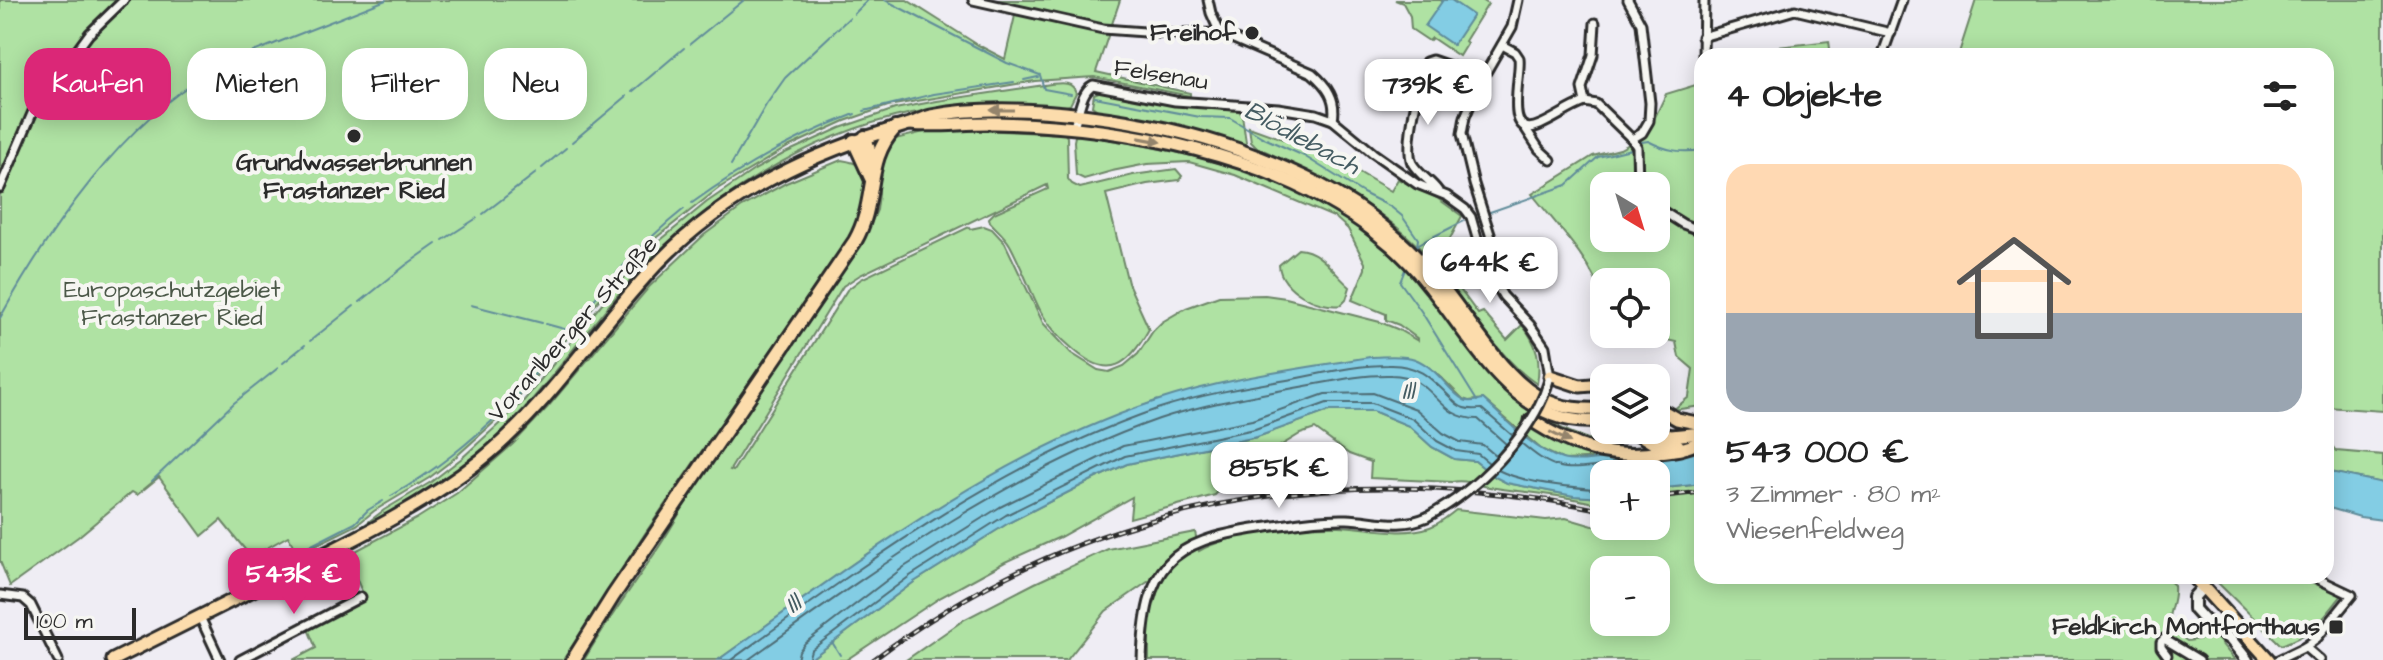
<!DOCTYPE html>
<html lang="de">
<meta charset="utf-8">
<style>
:root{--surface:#fff;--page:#f6f6f6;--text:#222;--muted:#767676;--accent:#db2777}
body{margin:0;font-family:"Architects Daughter",sans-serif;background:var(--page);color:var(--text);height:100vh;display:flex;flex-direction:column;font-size:30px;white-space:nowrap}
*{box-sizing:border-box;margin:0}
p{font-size:26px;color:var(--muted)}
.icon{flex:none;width:44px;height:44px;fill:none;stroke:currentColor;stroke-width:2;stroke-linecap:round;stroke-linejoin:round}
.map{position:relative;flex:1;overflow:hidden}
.side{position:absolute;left:1694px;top:48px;width:640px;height:536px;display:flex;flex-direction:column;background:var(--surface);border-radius:24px;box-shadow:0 4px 20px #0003}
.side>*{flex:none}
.banner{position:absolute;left:24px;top:48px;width:760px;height:72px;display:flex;gap:16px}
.needle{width:52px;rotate:142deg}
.controls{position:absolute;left:1590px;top:172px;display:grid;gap:16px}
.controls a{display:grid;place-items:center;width:80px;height:80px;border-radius:16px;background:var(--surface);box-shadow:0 4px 20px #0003;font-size:40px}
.scale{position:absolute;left:24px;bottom:20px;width:112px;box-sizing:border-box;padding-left:8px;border:4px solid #2b2b2b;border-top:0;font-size:22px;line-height:28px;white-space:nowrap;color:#2b2b2b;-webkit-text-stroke:6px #f6f6f2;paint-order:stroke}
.price{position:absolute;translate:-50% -68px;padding:0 18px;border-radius:16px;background:#fff;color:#222;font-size:26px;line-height:52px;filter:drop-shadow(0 2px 4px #0008)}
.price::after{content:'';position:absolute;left:50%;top:48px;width:24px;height:18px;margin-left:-12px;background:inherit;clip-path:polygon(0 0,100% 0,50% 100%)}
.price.selected{background:var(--accent);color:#fff}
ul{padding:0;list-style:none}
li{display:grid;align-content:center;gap:16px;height:424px;padding:0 32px}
li span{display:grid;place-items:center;height:248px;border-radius:24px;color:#555}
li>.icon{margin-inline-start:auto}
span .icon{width:144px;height:144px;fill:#fffc;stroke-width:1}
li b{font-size:34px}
h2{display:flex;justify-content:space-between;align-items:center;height:96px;padding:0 32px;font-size:34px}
.chip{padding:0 28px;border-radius:24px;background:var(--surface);box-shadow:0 4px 20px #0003;font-size:28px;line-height:72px}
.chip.selected{background:var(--accent);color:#fff}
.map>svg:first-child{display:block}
.green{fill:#afe2a3;stroke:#6d8667;stroke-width:2;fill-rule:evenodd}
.water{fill:#83cde4;stroke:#608c9a;stroke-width:2}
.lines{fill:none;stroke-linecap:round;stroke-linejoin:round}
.shore{stroke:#4e6c75;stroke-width:2}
.stream{stroke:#608c9a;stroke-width:2}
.street-casing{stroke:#2b2b2b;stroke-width:13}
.secondary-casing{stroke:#2b2b2b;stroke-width:16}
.primary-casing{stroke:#2b2b2b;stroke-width:17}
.highway-casing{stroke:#2b2b2b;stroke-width:18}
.street{stroke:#f6f6f2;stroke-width:7}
.secondary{stroke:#f6f6f2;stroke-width:10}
.primary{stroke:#fcdcac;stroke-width:11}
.highway{stroke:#fcdcac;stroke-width:12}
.rail-casing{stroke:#2b2b2b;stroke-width:5}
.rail{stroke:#f6f6f2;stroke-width:2;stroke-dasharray:6;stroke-linecap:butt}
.street-bridge-casing{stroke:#2b2b2b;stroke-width:13;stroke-linecap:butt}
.street-bridge{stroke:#f6f6f2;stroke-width:7}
.oneway{fill:#94846c}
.poi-dot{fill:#2b2b2b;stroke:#f6f6f2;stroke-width:3}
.labels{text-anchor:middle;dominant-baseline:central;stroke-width:8;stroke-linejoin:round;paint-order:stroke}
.poi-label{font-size:24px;font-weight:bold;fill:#2b2b2b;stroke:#f6f6f2;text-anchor:end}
.street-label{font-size:24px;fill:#2b2b2b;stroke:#f6f6f2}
.park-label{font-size:24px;fill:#4c5949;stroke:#f6f6f2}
.water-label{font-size:26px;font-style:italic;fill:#455c62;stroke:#f6f6f2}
</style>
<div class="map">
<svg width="2383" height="660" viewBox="0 0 2383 660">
<rect width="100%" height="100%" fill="#efedf4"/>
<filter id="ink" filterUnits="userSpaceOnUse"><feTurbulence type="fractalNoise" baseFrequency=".0125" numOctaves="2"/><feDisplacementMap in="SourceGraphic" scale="16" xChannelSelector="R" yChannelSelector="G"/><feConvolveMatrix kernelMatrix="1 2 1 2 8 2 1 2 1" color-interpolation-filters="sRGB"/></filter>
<g filter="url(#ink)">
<g class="green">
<path d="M0,0H907L978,45L1005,59L1017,7L986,0H1120L1096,72L1190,93V96L1094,77L1035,81L888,106L845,121L788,147L719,188L657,237L611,285L509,409L450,462L429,478L374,511L357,525L298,554L288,536L251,557L221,520L202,536L159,477L137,495L132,492L78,537L10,586L0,561Z"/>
<path d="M1395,0H1482L1488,4L1465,41L1467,43L1459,56L1432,38L1429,41L1411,29L1410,16L1403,3Z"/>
<path d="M1976,0H2383V411L2327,407L2326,414V56H1958Z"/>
<path d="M1829,41L1831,56H1753L1778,47Z"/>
<path d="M1702,83V406L1673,410L1689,397L1693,369L1679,357L1676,342L1641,334H1656V282H1604V301C1592,261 1558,227 1532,194L1593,156L1620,149L1647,134L1666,94ZM1604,186H1656V238H1604Z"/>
<path d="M1051,84C1061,83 1073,81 1076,93L1070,105L1063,107C1013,103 962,103 912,113C807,134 702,202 630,281C581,335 542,396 487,446C426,501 348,536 276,574L272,572L363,526L384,510L431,482L462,458L522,403L611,292L657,243L707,202L754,170L785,153L840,128L895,109L937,101Z"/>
<path d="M1103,90L1175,105L1239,111L1242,115L1247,149C1200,128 1150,119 1099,111L1092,106L1094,94Z"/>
<path d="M1249,127L1302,146L1308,136L1357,171L1391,191L1398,179L1437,198L1462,216L1443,252L1463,284L1459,288L1478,314L1483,312L1507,340L1522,325C1538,344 1541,361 1537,384C1498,360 1462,295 1430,259C1383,206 1319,175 1256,147L1251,142Z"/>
<path d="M962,129L1065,134L1067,137L1068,179L1072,184L1080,188L1133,175L1176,169L1182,176L1179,180L1147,184L1106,194L1128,283L1149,329C1129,365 1110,381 1074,350C1061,339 1049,327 1041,312C1030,291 1022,267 1010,245C1005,236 997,230 990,222L989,218L994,213L1048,189L1047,185L860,275L843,286L730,470L733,471L847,290L861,279L969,227L970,229L984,226L992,229L1005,243L1043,323L1071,353L1098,370L1109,372L1124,366L1138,354L1153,331L1162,322L1186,308L1219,296L1265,295L1286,298L1380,322L1397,329L1418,341V339L1399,325L1386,320V314L1352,300L1365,269V263L1348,229L1336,218L1235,175L1189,162L1147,164L1112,171L1084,179L1076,175L1074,141L1075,136L1080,135C1190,151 1303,175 1390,251C1427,284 1457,328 1489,366C1498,377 1507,389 1517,399C1541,422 1578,437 1608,445L1605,458L1564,460L1541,449L1483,399L1469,401L1463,399L1439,375L1417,360L1266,375L1156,401L1091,427L1036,452L867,554L718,660H584C616,604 659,554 689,496L863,242L877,210L879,194L878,165L891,140L928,131Z"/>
<path d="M841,160C847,161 855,162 859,166C875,185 860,217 851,234L646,532L563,660H293L316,648L308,629L365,598L346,556L416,519L457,493L513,444L547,408L649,287L704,235L742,207L786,183Z"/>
<path d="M1298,249C1321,250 1334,274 1350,287L1346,300L1341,305C1318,309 1280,289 1279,265Z"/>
<path d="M1329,411H1373L1409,426L1432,447L1454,459L1475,461L1495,477L1507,483L1574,496L1604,498V506C1567,495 1527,493 1489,487C1476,485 1465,479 1452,482L1370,478L1371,462L1349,454L1315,429L1300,434L1277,448L1281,476L1228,481L1215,495L1130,518L1132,497L1060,537L1005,562L941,597L846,660H809L914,582L1010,522L1096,478L1127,464L1257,437Z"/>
<path d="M2326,438L2336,451L2383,455V483L2326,471Z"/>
<path d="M1702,484V576H2164L2174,585C2177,613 2154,618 2187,641L2216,637L2235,660H1149V620L1159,584L1149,581L1106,611L1067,660H906L965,619L1035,583L1108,549L1195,532L1199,551C1232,533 1299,525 1338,526C1368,527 1401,537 1430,527C1439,524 1448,516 1456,510L1546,520L1566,518L1593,526H1597L1598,521L1604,522V526H1656V489ZM1604,570H1656V622H1604Z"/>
<path d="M2211,576H2283L2290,579L2292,576H2305L2343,594C2320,622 2317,632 2281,645Z"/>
</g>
<g class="water">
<path d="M1443,0H1451L1473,15L1453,45L1425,26Z"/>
<path d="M1370,357C1384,357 1401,354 1415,359C1438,368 1448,391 1464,400C1470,403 1477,400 1483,399C1504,418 1534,451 1562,459C1589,467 1671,443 1702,436V484L1656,489V474H1604L1602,498L1574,496L1507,483L1495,477L1475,461L1454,459L1432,447L1409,426L1373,411H1329L1257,437L1127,464L1096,478L1010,522L914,582L809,660H718C855,562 994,455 1156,401C1224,378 1299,369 1370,357Z"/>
<path d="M2326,471L2383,483V520L2360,517L2326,507Z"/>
</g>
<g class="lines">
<g class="shore">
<path d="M1521,443C1533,453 1545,463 1560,467C1574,471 1610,465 1625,462"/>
<path d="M1498,470C1525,484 1574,487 1604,490"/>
<path d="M731,660C865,564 1000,463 1157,409C1199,395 1244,387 1287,380C1320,374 1355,365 1388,365C1418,364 1430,377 1450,397C1454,402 1458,406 1464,408C1470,410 1476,409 1482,409L1513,436"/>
<path d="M748,660C878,567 1008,472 1159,419C1201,405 1246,397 1289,389C1322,384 1357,374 1391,375C1436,375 1435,419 1478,419L1506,444"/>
<path d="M797,660L799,651L805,643L904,567L1000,507L1123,446L1252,420L1325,394L1373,393L1416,409L1443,433L1460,442L1483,445L1496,456"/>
<path d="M808,660L811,650L910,576L1006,515L1125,456L1255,429L1327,403H1372L1413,419L1437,441L1456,451L1478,454L1489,463"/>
</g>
<g class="stream">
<path d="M885,0L1007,63L1040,75L1044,89L1071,94"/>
<path d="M854,14L868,0"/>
<path d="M690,44L744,0"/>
<path d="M1024,80L1038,77"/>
<path d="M632,92L684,48"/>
<path d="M1095,97L1200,117L1230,118L1264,138L1304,156L1363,193L1391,207L1402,216L1418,239L1417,246"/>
<path d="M864,111L934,94L1014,82"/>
<path d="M572,142L627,96"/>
<path d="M1642,142L1648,141C1667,151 1681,153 1702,150"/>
<path d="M731,165L766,105L785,78L849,18"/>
<path d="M542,168L566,148"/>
<path d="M692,203C743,166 796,136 855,114"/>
<path d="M1490,212L1567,185L1598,157L1631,149"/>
<path d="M483,214L536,173"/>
<path d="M443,240L477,218"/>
<path d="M1419,244L1464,221"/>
<path d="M1406,267L1400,282L1421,311L1477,401"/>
<path d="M360,302L406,265L436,244"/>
<path d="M471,305L542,323"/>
<path d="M0,318C49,230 123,122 212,71C233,59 256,51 279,42C315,28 350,14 386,0"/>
<path d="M546,324L568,330"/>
<path d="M310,341L354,306"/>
<path d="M283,363L305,345"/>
<path d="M516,398C568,333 618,261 684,209"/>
<path d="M152,481L234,403L278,368"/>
<path d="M391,496C437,470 470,442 508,406"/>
<path d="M302,550L355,523L368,510L383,501"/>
<path d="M832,642L840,655"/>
</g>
<g class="street-casing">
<g id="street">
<path d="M973,0L1103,29L1173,34L1220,33L1312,73C1327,86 1337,99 1333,120"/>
<path d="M1208,0L1211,13L1220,33"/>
<path d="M1628,0L1641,24L1650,103L1649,121L1642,133L1632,139"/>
<path d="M1702,37L1795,10L1891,33"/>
<path d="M1502,45L1515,52L1519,58C1522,74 1502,142 1540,125C1556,118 1569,108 1585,102L1596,104L1632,139L1637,147L1638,186"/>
<path d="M1703,56L1704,0"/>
<path d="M1882,56L1902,0"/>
<path d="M1585,102L1582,88L1593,55L1595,23"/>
<path d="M1524,126L1539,149L1551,160"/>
<path d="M1073,128C1080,114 1080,92 1093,85L1175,101L1278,108L1316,114L1333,120L1373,153L1417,184L1447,196L1465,209L1471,217L1481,252L1493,279L1503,296L1530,325L1545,347L1550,377"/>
<path d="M0,188L34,109L89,34L124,0"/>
<path d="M1438,191C1431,181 1418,174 1412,163C1404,145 1420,82 1426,62L1432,60L1458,69"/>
<path d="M1656,207L1683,224L1702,231"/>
<path d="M1484,261L1495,255V250L1474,184L1462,134L1465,117L1478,86L1512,27L1518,0"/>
<path d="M0,595L23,598L31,605L58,660"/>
<path d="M200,617L220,660"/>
<path d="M2305,647L2320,660"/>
<path d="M2167,655L2161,647V642L2164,639L2199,660"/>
<path d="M240,660L361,597"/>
<path d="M1142,660C1145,566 1168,541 1261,528C1289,524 1319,518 1347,519C1375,520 1400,529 1427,517"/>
<path d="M2278,660L2305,647L2317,638L2352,595L2312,576"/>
</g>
</g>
<g class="secondary-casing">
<path id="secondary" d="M2203,587L2194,597V609L2204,620L2231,640L2247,660"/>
</g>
<g class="primary-casing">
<g id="primary">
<path d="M911,124C939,127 967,122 995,123C1121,126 1274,153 1375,232C1396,248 1415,267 1431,288C1475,343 1520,433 1604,420"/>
<path d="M1550,376L1580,386L1604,384"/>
<path d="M1656,407L1677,419L1702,424"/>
<path d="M1531,420C1573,448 1611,460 1661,452C1675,450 1686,449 1697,443"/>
<path d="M1632,430L1653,443L1678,445"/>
<path d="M1648,430L1671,436L1702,433"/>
<path d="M2193,576L2269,660"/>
<path d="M113,660C174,630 235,599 297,568C361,536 424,505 481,460C551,404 597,326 659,262C727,192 814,152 906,125C915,123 922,118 931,116C1017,99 1156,120 1239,150C1291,169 1345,193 1387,230C1410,249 1430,270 1448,294C1473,326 1507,382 1543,399C1563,409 1583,410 1604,409"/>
</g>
</g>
<g class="highway-casing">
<g id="highway">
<path d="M865,137L874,166"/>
<path d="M854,141L871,178"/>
<path d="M573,660L613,596L855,241C878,201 864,161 895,128"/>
</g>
</g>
<use href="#street" class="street"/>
<use href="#secondary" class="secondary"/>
<use href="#primary" class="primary"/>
<use href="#highway" class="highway"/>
<g class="rail-casing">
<g id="rail">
<path d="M1656,497L1702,492"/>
<path d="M873,660C1050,526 1258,472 1478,492C1521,496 1563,501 1604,511"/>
</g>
</g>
<use href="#rail" class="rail"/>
<g class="street-bridge-casing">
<path id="street-bridge" d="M1427,517C1476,491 1534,434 1549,380"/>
</g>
<use href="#street-bridge" class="street-bridge"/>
</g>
<defs><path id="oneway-solid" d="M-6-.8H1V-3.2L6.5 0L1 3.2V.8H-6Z" transform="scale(2)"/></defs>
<g class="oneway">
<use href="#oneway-solid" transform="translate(1002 110) rotate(-180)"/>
<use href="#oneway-solid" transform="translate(1150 140) rotate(10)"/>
<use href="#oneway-solid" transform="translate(1560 437) rotate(27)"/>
</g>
</g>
<g class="poi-dot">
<circle cx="1252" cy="33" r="8"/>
<circle cx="354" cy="136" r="8"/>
<rect x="2328" y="619" width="16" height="16" rx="4"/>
</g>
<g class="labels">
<g class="poi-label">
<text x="1236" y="33">Freihof</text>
<text x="354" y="163" text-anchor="middle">Grundwasserbrunnen<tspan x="354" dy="28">Frastanzer Ried</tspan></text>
<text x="2320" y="627">Feldkirch Montforthaus</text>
</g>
<g class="street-label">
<text transform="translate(1161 75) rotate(9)">Felsenau</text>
<text transform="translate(573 329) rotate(-48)">Vorarlberger Straße</text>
</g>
<g class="park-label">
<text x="172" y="290">Europaschutzgebiet<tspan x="172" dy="28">Frastanzer Ried</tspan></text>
</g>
<g class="water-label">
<text transform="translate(1302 138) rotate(28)">Blödlebach</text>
<text x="1408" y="391">Ill</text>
<text transform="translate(793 604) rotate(-35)">Ill</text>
</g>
</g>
</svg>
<div class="controls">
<a><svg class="needle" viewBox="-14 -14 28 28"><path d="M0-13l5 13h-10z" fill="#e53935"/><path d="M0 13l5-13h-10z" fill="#767676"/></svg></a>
<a><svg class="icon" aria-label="locate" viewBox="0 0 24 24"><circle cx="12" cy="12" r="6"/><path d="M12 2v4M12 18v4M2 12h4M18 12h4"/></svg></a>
<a><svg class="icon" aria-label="layers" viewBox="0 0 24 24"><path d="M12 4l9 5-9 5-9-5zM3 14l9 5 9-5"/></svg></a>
<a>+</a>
<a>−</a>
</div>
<div class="scale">100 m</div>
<b class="price" style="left:1428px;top:127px">739K €</b>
<b class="price" style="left:1490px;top:305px">644K €</b>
<b class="price" style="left:1279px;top:510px">855K €</b>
<b class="price selected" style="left:294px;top:616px">543K €</b>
<div class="banner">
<a class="chip selected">Kaufen</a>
<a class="chip">Mieten</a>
<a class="chip">Filter</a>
<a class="chip">Neu</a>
</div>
<section class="side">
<h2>4 Objekte<svg class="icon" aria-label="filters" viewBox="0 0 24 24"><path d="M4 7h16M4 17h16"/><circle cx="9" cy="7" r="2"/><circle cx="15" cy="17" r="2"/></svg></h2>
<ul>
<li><span style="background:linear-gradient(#ffd9b3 60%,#9aa5b1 0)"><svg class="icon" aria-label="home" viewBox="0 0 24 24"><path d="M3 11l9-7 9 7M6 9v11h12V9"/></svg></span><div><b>543 000 €</b><p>3 Zimmer · 80 m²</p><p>Wiesenfeldweg</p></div></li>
</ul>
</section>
</div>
